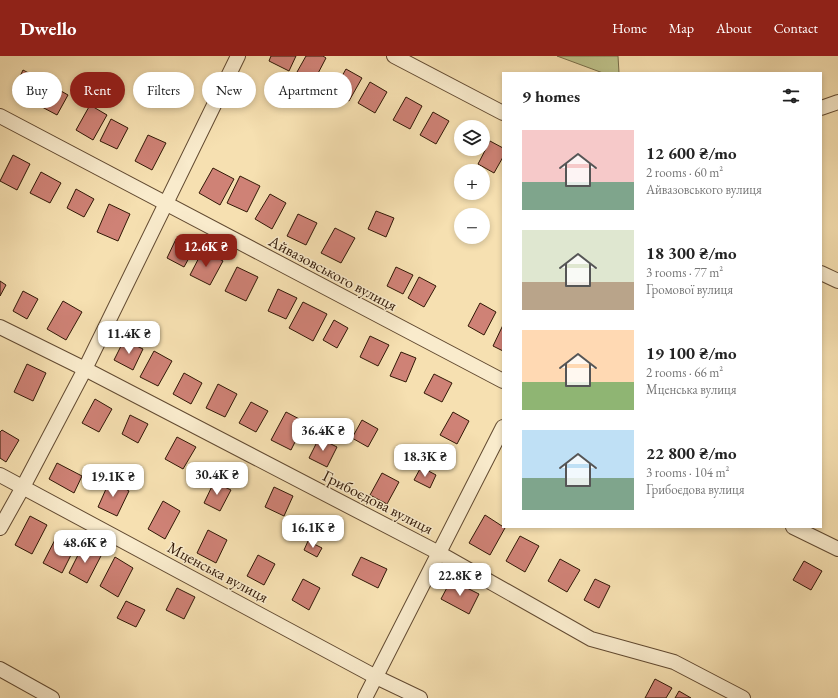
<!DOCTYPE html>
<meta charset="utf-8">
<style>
:root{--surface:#fff;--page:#f6f6f6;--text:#222;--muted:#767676;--accent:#8f2418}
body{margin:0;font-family:"EB Garamond",serif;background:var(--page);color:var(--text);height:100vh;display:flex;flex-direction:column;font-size:15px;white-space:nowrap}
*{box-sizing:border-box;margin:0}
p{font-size:13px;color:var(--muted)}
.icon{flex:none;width:22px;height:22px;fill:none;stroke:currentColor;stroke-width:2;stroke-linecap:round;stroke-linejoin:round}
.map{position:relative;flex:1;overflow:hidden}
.drawer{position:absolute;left:502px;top:16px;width:320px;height:456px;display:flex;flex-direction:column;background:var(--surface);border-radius:0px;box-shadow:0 2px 6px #0003}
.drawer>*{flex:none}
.guide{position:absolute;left:12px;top:16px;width:380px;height:36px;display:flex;gap:8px}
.controls{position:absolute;left:454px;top:64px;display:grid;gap:8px}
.controls a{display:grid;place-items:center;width:36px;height:36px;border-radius:50%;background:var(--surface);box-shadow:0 2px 6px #0003;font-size:20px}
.price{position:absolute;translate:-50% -34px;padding:0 9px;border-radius:8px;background:#fff;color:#222;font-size:13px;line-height:26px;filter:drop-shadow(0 1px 2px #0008)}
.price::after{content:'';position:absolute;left:50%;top:24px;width:12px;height:9px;margin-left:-6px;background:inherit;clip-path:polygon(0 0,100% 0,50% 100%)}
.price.on{background:var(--accent);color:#fff}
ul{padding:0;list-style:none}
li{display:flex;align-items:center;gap:12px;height:100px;padding:0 20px}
li span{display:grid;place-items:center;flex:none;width:112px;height:80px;border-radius:0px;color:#555}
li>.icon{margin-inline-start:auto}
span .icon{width:48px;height:48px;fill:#fffc;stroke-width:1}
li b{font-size:17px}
h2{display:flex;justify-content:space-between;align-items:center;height:48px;padding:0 20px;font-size:17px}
.chip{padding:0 14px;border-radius:18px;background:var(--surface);box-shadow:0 2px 6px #0003;font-size:14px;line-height:36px}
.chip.on{background:var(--accent);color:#fff}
header{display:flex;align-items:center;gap:24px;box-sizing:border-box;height:56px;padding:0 20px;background:var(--accent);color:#fff}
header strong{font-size:19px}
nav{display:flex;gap:22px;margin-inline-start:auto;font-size:14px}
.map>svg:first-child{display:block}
.green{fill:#bec28a;stroke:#786d48}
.building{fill:#cf8276;stroke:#311806}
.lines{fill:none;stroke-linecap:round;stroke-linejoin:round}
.minor-casing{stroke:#624a31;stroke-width:16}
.minor{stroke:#f9ebcc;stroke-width:14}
.labels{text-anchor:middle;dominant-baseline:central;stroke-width:3;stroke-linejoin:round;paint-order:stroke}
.street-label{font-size:16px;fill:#311806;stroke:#f9ebcc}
</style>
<header>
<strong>Dwello</strong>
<nav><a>Home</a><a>Map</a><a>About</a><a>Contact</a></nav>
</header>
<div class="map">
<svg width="838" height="642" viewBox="0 0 838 642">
<rect width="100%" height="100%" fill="#f6e0b1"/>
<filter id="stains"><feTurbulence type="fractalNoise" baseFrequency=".005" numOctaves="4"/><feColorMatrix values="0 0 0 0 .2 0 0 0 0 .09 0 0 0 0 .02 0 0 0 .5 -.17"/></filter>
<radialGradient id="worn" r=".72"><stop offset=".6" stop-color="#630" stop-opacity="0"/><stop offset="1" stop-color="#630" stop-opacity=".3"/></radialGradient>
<path class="green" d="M557,0H618L619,17H603Z"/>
<g class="building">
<path d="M271,0H296L289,15L269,5Z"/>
<path d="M306,0H323L326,2L314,25L297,16Z"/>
<path d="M346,13L362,22L349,45L333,36Z"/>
<path d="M23,14L40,23L29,44L13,36Z"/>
<path d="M370,26L387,36L375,57L358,47Z"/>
<path d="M54,31L68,39L57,59L42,51Z"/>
<path d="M406,41L422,50L410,73L393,64Z"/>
<path d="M90,49L107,59L93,84L76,74Z"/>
<path d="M433,56L449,65L436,88L420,79Z"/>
<path d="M111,63L128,72L117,93L100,85Z"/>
<path d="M148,79L166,87L152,114L135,105Z"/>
<path d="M490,85L503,92V101L494,117L478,108Z"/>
<path d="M13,99L30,108L17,134L0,125Z"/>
<path d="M213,112L234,123L220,149L199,137Z"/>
<path d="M41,116L61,127L50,147L30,137Z"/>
<path d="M240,120L260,130L247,156L227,147Z"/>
<path d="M76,133L94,143L84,161L67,152Z"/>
<path d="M270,138L286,147L272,173L255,163Z"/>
<path d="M109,148L130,158L118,185L97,176Z"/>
<path d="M376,155L394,162L386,181L368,173Z"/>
<path d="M298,158L317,167L306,189L287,180Z"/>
<path d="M335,172L355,182L341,207L321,197Z"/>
<path d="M176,183L194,193L184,211L167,202Z"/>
<path d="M203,194L223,205L210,229L190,219Z"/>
<path d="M237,211L258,221L246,245L225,235Z"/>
<path d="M396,211L413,219L403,238L387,230Z"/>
<path d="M419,221L436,230L424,251L408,242Z"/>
<path d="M0,225L6,229L0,240Z"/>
<path d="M278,233L297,242L286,263L268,255Z"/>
<path d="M23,235L38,243L27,263L13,255Z"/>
<path d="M63,245L82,256L66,284L47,273Z"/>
<path d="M303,246L327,258L313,285L289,272Z"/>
<path d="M480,247L496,256L484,279L468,270Z"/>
<path d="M334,264L348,272L337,292L323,284Z"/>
<path d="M503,269V295L493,290Z"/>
<path d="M370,280L389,289L378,310L360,301Z"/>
<path d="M124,284L143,293L133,314L114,304Z"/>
<path d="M154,295L172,305L158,330L140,321Z"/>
<path d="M401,296L416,302L406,326L390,320Z"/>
<path d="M27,308L46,317L33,345L14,336Z"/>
<path d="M184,317L202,327L191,348L173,338Z"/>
<path d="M434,318L452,327L442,346L424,337Z"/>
<path d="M218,328L237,338L225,361L206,352Z"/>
<path d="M95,343L112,353L99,376L82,367Z"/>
<path d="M251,346L268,355L256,376L239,367Z"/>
<path d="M286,356L305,366L291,394L271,384Z"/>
<path d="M453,356L469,365L457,388L440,379Z"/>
<path d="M130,359L148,368L138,387L122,378Z"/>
<path d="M362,364L378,373L368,391L352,382Z"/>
<path d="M2,374L19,384L6,406L0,402V376Z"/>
<path d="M177,381L196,391L183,413L165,403Z"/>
<path d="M319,382L337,391L327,411L309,402Z"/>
<path d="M57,407L82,420L74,437L49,423Z"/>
<path d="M421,411L436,419L430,432L414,424Z"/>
<path d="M382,417L399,426L387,448L370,439Z"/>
<path d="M110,424L129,435L117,460L98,451Z"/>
<path d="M214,426L231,434L220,455L204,447Z"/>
<path d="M274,431L293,440L284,460L265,451Z"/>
<path d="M163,445L180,455L165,483L148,473Z"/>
<path d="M485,459L505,472L490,499L469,487Z"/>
<path d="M30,460L47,469L32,498L15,489Z"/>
<path d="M208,474L227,484L216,507L197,497Z"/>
<path d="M59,476L78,485L62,517L43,507Z"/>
<path d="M520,480L539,490L525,516L506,505Z"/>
<path d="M308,485L322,492L317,501L304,494Z"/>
<path d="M83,489L102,498L87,527L69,517Z"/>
<path d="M258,499L275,508L264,529L247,520Z"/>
<path d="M115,501L133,512L118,541L100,530Z"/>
<path d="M361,501L387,513L378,532L352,519Z"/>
<path d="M560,503L580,514L567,536L548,525Z"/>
<path d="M804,505L822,515L811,534L793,524Z"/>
<path d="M303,523L320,532L309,554L292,544Z"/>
<path d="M595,523L610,530L599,552L584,544Z"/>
<path d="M451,524L479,538L469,558L441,543Z"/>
<path d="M177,532L195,541L184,563L166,554Z"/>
<path d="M126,545L145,554L136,571L117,562Z"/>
<path d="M655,623L672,632L666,642H645Z"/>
<path d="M679,635L691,642H675Z"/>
</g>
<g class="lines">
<g class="minor-casing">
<g id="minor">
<path d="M394,0L503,57"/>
<path d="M821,52L838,46"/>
<path d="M0,60L503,325"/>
<path d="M821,217L838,225"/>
<path d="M0,271L85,313L439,497L591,583L674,606L743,642"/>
<path d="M0,419L376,621L420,642"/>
<path d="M793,471L838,493"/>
<path d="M0,472L23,431L85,313L238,0"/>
<path d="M0,613L52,642"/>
<path d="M365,642L503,371"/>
</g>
</g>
<use href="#minor" class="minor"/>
</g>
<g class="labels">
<g class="street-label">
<text transform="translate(333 217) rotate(28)">Айвазовського вулиця</text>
<text transform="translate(378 446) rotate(27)">Грибоєдова вулиця</text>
<text transform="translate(218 516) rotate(28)">Мценська вулиця</text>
</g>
</g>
<rect width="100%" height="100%" filter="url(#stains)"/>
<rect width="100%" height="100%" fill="url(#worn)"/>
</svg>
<div class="controls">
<a><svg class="icon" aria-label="layers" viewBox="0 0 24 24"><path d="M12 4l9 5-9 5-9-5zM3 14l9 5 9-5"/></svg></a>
<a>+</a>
<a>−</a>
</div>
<b class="price on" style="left:206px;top:212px">12.6K ₴</b>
<b class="price" style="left:129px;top:299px">11.4K ₴</b>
<b class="price" style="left:323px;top:396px">36.4K ₴</b>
<b class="price" style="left:425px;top:422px">18.3K ₴</b>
<b class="price" style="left:217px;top:440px">30.4K ₴</b>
<b class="price" style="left:113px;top:442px">19.1K ₴</b>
<b class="price" style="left:313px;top:493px">16.1K ₴</b>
<b class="price" style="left:85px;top:508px">48.6K ₴</b>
<b class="price" style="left:460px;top:541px">22.8K ₴</b>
<div class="guide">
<a class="chip">Buy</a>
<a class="chip on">Rent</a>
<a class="chip">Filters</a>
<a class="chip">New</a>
<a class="chip">Apartment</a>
</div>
<section class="drawer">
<h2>9 homes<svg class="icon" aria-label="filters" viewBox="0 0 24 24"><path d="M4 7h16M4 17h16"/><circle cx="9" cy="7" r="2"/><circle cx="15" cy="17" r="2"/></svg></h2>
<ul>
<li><span style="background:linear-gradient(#f6c9c9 65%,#7fa58c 0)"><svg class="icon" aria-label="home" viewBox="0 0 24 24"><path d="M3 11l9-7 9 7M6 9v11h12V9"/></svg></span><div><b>12 600 ₴/mo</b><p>2 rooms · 60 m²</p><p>Айвазовського вулиця</p></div></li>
<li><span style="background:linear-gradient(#dfe7d0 65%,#b9a48a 0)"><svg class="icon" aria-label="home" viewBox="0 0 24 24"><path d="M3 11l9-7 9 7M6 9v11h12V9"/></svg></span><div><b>18 300 ₴/mo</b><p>3 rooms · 77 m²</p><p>Громової вулиця</p></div></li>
<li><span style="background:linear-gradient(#ffd9b3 65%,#8fb573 0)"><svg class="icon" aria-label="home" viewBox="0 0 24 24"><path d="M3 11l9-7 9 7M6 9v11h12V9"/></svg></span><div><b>19 100 ₴/mo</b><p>2 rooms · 66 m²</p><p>Мценська вулиця</p></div></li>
<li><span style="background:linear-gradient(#bfe0f5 60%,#7fa58c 0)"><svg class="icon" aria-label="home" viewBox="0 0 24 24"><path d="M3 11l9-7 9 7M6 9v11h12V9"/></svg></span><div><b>22 800 ₴/mo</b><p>3 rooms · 104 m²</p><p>Грибоєдова вулиця</p></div></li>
</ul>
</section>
</div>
